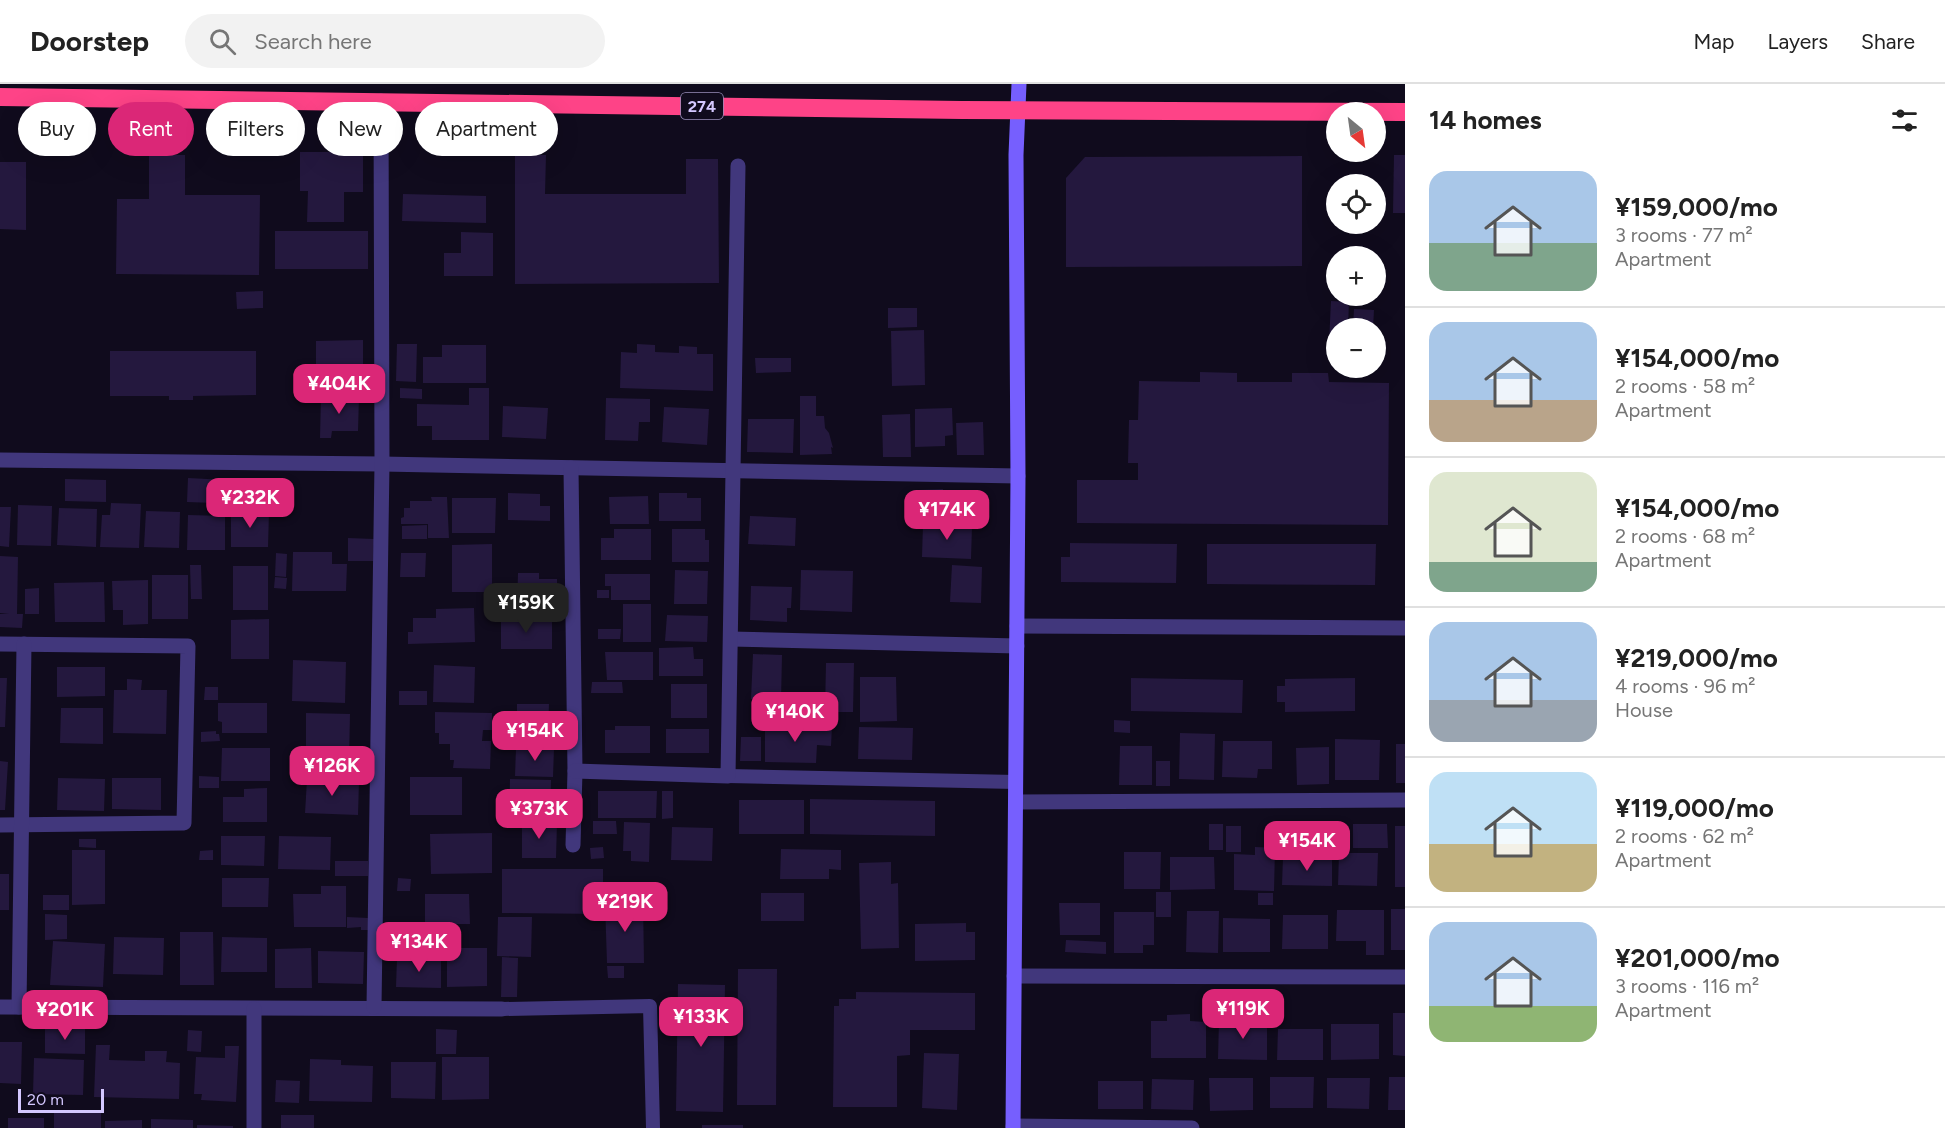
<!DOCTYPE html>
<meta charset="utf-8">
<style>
:root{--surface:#fff;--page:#f2f2f2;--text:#222;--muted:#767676;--line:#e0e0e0;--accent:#db2777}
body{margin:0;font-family:Figtree,sans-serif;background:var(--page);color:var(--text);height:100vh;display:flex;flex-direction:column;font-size:22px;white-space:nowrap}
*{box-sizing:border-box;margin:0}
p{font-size:20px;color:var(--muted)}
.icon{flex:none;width:33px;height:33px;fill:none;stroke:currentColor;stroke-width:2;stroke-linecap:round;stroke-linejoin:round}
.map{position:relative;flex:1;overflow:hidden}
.sheet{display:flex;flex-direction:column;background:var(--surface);width:540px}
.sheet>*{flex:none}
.guide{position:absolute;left:18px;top:18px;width:570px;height:54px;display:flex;gap:12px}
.needle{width:39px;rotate:151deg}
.buttons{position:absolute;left:1326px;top:18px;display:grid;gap:12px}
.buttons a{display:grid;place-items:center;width:60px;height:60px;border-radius:50%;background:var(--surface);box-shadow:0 6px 24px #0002;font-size:30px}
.scale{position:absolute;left:18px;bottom:15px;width:86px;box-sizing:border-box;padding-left:6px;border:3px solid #d4c8ff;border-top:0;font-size:16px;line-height:21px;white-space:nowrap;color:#d4c8ff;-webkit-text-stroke:4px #100b1d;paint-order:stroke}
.price{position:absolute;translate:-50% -51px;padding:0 14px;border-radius:12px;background:var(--accent);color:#fff;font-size:20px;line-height:39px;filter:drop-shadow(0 2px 3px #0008)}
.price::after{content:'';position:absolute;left:50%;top:36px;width:18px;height:14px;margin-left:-9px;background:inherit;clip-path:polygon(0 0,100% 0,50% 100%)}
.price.selected{background:#222;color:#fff}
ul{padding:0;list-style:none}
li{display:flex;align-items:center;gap:18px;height:150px;padding:0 24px}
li+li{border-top:2px solid var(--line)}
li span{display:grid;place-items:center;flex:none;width:168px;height:120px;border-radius:18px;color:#555}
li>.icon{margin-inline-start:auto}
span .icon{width:72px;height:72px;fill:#fffc;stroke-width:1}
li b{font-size:26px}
h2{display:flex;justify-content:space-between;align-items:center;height:72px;padding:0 24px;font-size:26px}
.pill{padding:0 21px;border-radius:27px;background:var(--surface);box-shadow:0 6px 24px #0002;font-size:21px;line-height:54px}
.pill.selected{background:var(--accent);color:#fff}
header{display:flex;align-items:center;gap:36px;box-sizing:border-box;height:84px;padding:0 30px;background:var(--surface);border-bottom:2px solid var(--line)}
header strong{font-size:28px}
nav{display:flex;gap:33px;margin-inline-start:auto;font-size:21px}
.search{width:420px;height:54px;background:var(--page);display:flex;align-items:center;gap:15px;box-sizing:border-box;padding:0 21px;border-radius:33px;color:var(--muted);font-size:22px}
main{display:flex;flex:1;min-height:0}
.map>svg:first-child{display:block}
.building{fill:#24183e}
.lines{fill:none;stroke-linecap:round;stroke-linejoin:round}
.lane{stroke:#41377c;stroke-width:14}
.street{stroke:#41377c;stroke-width:15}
.secondary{stroke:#765ffe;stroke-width:15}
.highway{stroke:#fe4387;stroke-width:18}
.labels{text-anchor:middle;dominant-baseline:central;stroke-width:6;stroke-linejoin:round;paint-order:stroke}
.shield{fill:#100b1d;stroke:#998fbb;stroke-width:1.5}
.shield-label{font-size:16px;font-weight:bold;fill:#d4c8ff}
</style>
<header>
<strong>Doorstep</strong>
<div class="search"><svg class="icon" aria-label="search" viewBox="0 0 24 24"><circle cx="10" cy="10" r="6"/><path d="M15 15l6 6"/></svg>Search here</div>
<nav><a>Map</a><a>Layers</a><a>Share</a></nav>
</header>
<main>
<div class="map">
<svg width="1405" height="1044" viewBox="0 0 1405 1044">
<rect width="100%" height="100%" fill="#100b1d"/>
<g class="building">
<path d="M300,68H363V108H344V138H307L308,107H300Z"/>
<path d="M149,71H185V111H260L259,191L116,190L117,115H149Z"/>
<path d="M515,71H546L545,110H686V75H718L719,199L515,200Z"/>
<path d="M1394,71H1405V129H1393Z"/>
<path d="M1302,72V182L1066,183V94L1085,73Z"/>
<path d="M0,78H26V146L0,145Z"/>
<path d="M403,110L486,112V139L402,137Z"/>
<rect x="275" y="147" width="93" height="38"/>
<path d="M461,148L493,149V192H444V169H461Z"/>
<path d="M263,207V224L237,225L236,208Z"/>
<path d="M1331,217L1349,218L1348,244H1336V259H1329Z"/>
<path d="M888,224H917V243L888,244Z"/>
<path d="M1354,225L1374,226L1373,244H1353Z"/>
<path d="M924,246L925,301L892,302L891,247Z"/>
<path d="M363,256V295H316V257Z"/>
<path d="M397,260H417L416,298L396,297Z"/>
<path d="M637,260L655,261V268L679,269V262L697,263V270H713V307L620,304L621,268L637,269Z"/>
<path d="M442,261H486V299H423V273H442Z"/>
<path d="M110,267H256V311L193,312V316H169V312H110Z"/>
<path d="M755,274H791V288L756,289Z"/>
<path d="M1200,288L1237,289V298H1292V289H1328L1329,298L1389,299L1388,441L1077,439V396H1138V379H1128L1129,336H1138L1139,297L1200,298Z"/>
<path d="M400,304L422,305V315L400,314Z"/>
<path d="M469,304H489V356H432V342H417V320L469,321Z"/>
<path d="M321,312L359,313L358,347H332L331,354H320Z"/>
<path d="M800,312H816V332H824L825,344L829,349L833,364L831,363L832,370L800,371Z"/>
<path d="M606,314L650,315V338H639L638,357L605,356Z"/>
<path d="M503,322L548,324L546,355L502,353Z"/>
<path d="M664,323L709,325L707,361L662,358Z"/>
<path d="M952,324L953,351L945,352V362L915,363V325Z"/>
<path d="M910,330L911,373H883L882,331Z"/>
<path d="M748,335H794L793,369L747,368Z"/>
<path d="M983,338L984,371H957L956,339Z"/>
<path d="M188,394L227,396L226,429L214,428L215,419L187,418Z"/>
<path d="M65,395L106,396V418L65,417Z"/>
<path d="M943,405V430L918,431V406Z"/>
<path d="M508,409L540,410V422H550V437L508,436Z"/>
<path d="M659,409H687V414H701V437H659Z"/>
<path d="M648,412L649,440H610L609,413Z"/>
<path d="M431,413H447L449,454H428V440H401V434L404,433V424H410V417H432Z"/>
<path d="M452,414H496L495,449H452Z"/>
<path d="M111,419L141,420L139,464L100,463L102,431H110Z"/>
<path d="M18,421L52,422L51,462L17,461Z"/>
<path d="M0,423H11L9,463L0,462Z"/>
<path d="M59,424L97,425L96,463L57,461Z"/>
<path d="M146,427L180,428L179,464L144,463Z"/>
<path d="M231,427L269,428L268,463H231Z"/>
<path d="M188,431L225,432V466H187Z"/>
<path d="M750,432L796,434L795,462L748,460Z"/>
<path d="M923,440L972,442L971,475L922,473Z"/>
<path d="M427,441V455H402V442Z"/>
<path d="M614,445H651V476H601V454H614Z"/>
<path d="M672,445H705V456H709V478H672Z"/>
<path d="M348,454L374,455L373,477H348Z"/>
<path d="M1070,459L1177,460L1176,499L1061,498V473H1070Z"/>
<path d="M492,460V508H452V461Z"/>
<path d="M1207,460H1376L1375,501L1207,500Z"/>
<path d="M293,468H332V480H347L346,507H292Z"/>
<path d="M276,469L287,470L286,493L275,492Z"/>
<path d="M401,469H426L425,493H400Z"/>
<path d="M0,472L18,473L17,530H23L22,544L0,543V530L9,529H0Z"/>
<path d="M190,481H201L202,515H191Z"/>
<path d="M952,481L982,483L981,519L950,518Z"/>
<rect x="233" y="482" width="35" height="44"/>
<path d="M675,486L708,487L707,520H674Z"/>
<path d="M801,486L853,487L852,528L800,526Z"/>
<path d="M518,489H539V495H557V502H554V525H517Z"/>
<path d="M605,490H650V516H611V502H605Z"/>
<rect x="152" y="491" width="36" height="44"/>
<path d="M275,493L287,494L286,505L274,504Z"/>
<path d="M148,496V540L123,541V526H113L112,497Z"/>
<path d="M104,498L105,538H55L54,499Z"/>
<path d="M751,502L792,503L791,524H787V538L750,536Z"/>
<path d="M39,504V530H25V505Z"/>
<rect x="597" y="506" width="12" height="8"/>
<path d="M487,513H495V525H486Z"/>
<rect x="623" y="520" width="28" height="38"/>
<path d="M474,524L475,558L408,560V548H413V534H436V525Z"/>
<path d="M667,531L708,532L707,558L665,557Z"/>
<rect x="501" y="534" width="51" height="31"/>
<path d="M269,535V575H231V536Z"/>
<path d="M598,545H621L620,555H598Z"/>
<path d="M693,563L694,575H703V592H659V564Z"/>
<path d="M605,568H653V596H607Z"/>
<path d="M753,570L782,571L781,616L751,615Z"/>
<path d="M293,576L346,578L345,619L292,617Z"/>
<path d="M826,579H854L853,628H825Z"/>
<path d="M434,581L475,583L474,619L433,618Z"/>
<path d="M57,583H105V612L57,613Z"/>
<path d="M860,593H896L897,637L860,638Z"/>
<path d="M0,594H7L5,643H0Z"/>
<path d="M1131,594L1243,596L1242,629L1131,627Z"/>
<path d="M1355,594V627L1285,628V618H1277V602H1285V595Z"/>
<path d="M127,595L142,596L141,606H167L166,650L113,649L114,606H127Z"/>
<path d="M592,598H622L623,609H591Z"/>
<rect x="671" y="600" width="36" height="34"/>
<path d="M205,603H218V616H204Z"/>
<rect x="399" y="607" width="28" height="14"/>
<path d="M218,619H267V649H222V638L218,637Z"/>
<path d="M517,620H549L548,651L517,650Z"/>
<path d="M61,624H103V660L60,659Z"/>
<path d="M435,628L492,629V646H483L482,657H491L490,685L453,684L454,676H450V660H439V649H435Z"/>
<path d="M306,629L350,630L349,676L306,675Z"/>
<path d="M1114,636L1130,637V649L1114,648Z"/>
<path d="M615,642H650V669H605V646H615Z"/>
<path d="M765,642H832L831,662L817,661L816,679L765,678Z"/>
<path d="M859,643L913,644L912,676L858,675Z"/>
<rect x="666" y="645" width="43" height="24"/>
<path d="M216,647V650H219L220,657L201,658V648Z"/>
<path d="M1180,649L1215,650L1214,696L1179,695Z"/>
<path d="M741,653H761V677H740Z"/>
<path d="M1335,655L1380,656L1379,696H1335Z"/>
<path d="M1223,657H1272V685H1258L1257,694L1222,693Z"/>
<rect x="1396" y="660" width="9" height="39"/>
<path d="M1120,662H1152V701H1119Z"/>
<path d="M1329,663V700L1297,701L1296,664Z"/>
<path d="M222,664H270V697H221Z"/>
<path d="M516,664H554L553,693L515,692Z"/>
<path d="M0,677L8,678L5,726H0Z"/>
<rect x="1156" y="677" width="14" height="25"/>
<rect x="334" y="680" width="21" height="11"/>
<path d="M199,692L219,693V704H199Z"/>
<rect x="410" y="693" width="52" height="38"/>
<path d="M58,694L105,695L104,727L57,726Z"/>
<path d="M112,694H161V726L112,725Z"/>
<path d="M510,695L551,696L550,733L509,732Z"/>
<path d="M307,696L359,697L358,731L305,729Z"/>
<path d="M267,704V738H223V713H244V705Z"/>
<path d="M598,707H657L656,734H598Z"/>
<path d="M662,707H673V734L662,735Z"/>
<path d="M810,715L935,717V752L810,750Z"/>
<rect x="739" y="716" width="65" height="34"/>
<path d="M593,737H616L617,750H593Z"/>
<path d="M624,738L650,739L649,778L631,777V767H623Z"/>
<path d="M522,739H557L556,774H522Z"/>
<rect x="1209" y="740" width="14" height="26"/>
<path d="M1353,740H1387L1388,764H1353Z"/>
<path d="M1319,741H1332V768L1319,769Z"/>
<rect x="1226" y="742" width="15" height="26"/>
<rect x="1395" y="742" width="10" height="61"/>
<path d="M672,743L713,744L712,777L671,776Z"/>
<path d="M492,749V789L431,790L430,750Z"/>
<path d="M221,752H265L264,782L221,781Z"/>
<path d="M279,752L331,753L330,786L278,785Z"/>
<path d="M79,755H96V764L79,763Z"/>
<path d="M603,763L604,774L591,775L590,764Z"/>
<path d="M1255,763L1275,764L1274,807L1234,806V770L1255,771Z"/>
<path d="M781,765L841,766V786L829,785V795H780Z"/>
<path d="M72,766H105V820L72,821Z"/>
<path d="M213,766V776H199L200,767Z"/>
<path d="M1124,768H1161L1160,805H1124Z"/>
<path d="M1339,769H1378L1377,802L1338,801Z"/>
<path d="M1170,773H1214L1215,805L1170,806Z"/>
<path d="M1283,773L1332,774V802L1282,801Z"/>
<rect x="335" y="777" width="33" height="15"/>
<path d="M891,778V800L898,799L899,864L861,865L859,779Z"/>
<path d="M502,785H603V830L502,829Z"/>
<rect x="0" y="790" width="9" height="36"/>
<path d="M222,794H269L268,823H222Z"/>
<path d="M398,794L411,795L410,807H397Z"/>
<path d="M321,802H346V843H294L293,810H321Z"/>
<rect x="1156" y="808" width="15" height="25"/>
<rect x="761" y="809" width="43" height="28"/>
<rect x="1258" y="809" width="15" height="12"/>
<path d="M425,810H469L470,840H425Z"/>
<rect x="43" y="811" width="26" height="15"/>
<path d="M643,818L644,879H607L605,819Z"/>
<path d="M1059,819H1100V851H1060Z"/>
<rect x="1391" y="825" width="14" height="41"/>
<path d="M1337,826H1384V871H1366V857H1336Z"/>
<path d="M1187,827H1219L1218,869L1186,868Z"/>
<path d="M1114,828H1154V861H1143V869H1114Z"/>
<path d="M45,830L67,831V855L45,856Z"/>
<path d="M1283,831H1328V865H1282Z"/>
<path d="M347,833L368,834V846H361V843L347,844Z"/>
<path d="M498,833H532L531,873L497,872Z"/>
<path d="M1223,834L1270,835V868H1223Z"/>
<path d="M966,839V848H975V876L915,877V840Z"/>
<path d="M180,848H213L214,901H180Z"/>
<path d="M114,853L164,854L163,891L113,890Z"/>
<path d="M222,853L267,854V888H221Z"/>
<path d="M1066,856L1106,858V870L1065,868Z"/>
<path d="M53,857L105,860L103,903L50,901Z"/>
<path d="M311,864L312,904H275V865Z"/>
<path d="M447,864H487V902L447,903Z"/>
<path d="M318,867L364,868L363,900L318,899Z"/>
<path d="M502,873L518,874L517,913H501Z"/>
<path d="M397,874L441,875V904L396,903Z"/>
<path d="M607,882H624V894H608Z"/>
<path d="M738,885H777L776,1021H737Z"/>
<path d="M678,900L725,901L723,1028L676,1027Z"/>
<path d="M856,908L975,909V946H910V971L897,972V1023H833L834,922H839V915H856Z"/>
<path d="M1393,929H1405V972L1393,971Z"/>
<path d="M1190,930V937L1206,938V974H1151V937H1167V931Z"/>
<path d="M1219,936H1267V976L1218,975Z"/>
<path d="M1331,940H1379V975L1331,976Z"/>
<path d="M45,944H85V970L45,969Z"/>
<path d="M436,945L457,946L456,970H436Z"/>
<path d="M1278,945H1323V976H1277Z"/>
<path d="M188,946L202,947L201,968L187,967Z"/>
<path d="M0,958H22L21,1000L0,999Z"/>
<path d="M96,961H110L109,976L145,977V967H167L166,978L180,979L179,1015L94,1013Z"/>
<path d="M225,962H239L236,1018L201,1016L202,1010H194L196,973L225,974Z"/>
<path d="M924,969L959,970L957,1026L922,1024Z"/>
<path d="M442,973H489V1015L442,1016Z"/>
<path d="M34,974L84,976L83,1011L33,1010Z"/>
<path d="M310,975L341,976V981L373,982L372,1018L309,1017Z"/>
<path d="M391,978H436L435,1015L391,1014Z"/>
<path d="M1270,993H1314L1313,1024H1270Z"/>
<path d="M1389,993H1405V1026H1388Z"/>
<path d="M1209,994H1253V1026L1210,1027Z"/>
<path d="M1327,994H1370L1369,1025L1327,1024Z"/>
<path d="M1152,995L1194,996L1193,1026L1151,1025Z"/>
<path d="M276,996L300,997L299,1019L275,1018Z"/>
<rect x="1098" y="997" width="45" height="28"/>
<rect x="54" y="1027" width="47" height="17"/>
<rect x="281" y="1031" width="33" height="13"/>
<rect x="8" y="1034" width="36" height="10"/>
<path d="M151,1035L193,1036V1044H151Z"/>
<path d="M142,1036V1044H105V1037Z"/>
<path d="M197,1041L233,1042V1044H197Z"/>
<rect x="702" y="1041" width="41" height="3"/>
</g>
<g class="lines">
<g class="lane">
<path d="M728,692L1016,698"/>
<path d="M502,925L650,922L653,1044"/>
</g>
<g class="street">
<path d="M0,376L382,380L1018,392"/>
<path d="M571,384L575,687L573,761"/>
<path d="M1017,542L1405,544"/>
<path d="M731,555L1017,562"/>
<path d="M0,560L188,562L184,739L0,741"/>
<path d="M575,687L728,692L738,82"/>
<path d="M1016,718L1405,716"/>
<path d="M1014,892L1405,893"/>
<path d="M0,923L502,925"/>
<path d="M19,923L24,560"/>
<path d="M374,923L382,380L381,17"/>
<path d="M1013,1042L1192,1044"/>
<path d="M254,1044V925"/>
</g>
<path class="secondary" d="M1013,1044L1018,392L1016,71L1019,0"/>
<path class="highway" d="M0,13L962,26L1405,28"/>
</g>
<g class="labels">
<rect class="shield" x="681" y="9" width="42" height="26" rx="4.5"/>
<g class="shield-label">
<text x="702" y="22">274</text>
</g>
</g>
</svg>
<div class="buttons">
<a><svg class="needle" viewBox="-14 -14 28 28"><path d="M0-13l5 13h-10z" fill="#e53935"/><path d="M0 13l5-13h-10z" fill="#767676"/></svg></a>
<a><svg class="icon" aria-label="locate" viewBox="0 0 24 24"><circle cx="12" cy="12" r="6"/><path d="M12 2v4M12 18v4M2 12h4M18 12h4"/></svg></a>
<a>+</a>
<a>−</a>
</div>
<div class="scale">20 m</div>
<b class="price" style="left:339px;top:331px">¥404K</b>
<b class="price" style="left:250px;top:445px">¥232K</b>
<b class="price" style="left:947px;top:457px">¥174K</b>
<b class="price selected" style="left:526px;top:550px">¥159K</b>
<b class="price" style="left:795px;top:659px">¥140K</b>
<b class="price" style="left:535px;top:678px">¥154K</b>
<b class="price" style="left:332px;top:713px">¥126K</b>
<b class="price" style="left:539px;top:756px">¥373K</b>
<b class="price" style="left:1307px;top:788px">¥154K</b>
<b class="price" style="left:625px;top:849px">¥219K</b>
<b class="price" style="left:419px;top:889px">¥134K</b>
<b class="price" style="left:1243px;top:956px">¥119K</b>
<b class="price" style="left:65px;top:957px">¥201K</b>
<b class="price" style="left:701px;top:964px">¥133K</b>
<div class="guide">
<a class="pill">Buy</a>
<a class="pill selected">Rent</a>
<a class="pill">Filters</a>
<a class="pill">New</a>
<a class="pill">Apartment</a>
</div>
</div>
<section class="sheet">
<h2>14 homes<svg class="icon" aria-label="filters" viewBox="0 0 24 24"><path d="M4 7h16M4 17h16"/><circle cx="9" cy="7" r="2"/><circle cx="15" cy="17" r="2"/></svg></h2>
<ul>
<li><span style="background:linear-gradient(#a9c7e8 60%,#7fa58c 0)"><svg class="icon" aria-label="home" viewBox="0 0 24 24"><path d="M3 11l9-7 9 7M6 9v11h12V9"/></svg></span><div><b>¥159,000/mo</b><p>3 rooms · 77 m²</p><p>Apartment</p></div></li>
<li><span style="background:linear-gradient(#a9c7e8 65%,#b9a48a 0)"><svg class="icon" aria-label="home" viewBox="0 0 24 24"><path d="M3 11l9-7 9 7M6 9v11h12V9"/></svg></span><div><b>¥154,000/mo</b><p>2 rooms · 58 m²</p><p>Apartment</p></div></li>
<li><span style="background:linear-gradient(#dfe7d0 75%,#7fa58c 0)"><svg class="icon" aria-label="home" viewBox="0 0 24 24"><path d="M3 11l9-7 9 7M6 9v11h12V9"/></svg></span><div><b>¥154,000/mo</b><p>2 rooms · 68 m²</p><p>Apartment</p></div></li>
<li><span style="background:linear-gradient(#a9c7e8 65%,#9aa5b1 0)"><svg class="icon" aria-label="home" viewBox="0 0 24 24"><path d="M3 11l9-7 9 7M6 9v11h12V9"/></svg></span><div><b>¥219,000/mo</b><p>4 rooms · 96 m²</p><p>House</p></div></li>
<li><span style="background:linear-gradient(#bfe0f5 60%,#c2b280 0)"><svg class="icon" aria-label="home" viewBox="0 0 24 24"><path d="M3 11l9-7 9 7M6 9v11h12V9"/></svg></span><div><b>¥119,000/mo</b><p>2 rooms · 62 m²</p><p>Apartment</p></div></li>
<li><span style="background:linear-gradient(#a9c7e8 70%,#8fb573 0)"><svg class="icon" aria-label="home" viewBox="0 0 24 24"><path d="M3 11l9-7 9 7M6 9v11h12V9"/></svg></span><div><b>¥201,000/mo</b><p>3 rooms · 116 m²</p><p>Apartment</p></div></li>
</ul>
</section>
</main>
